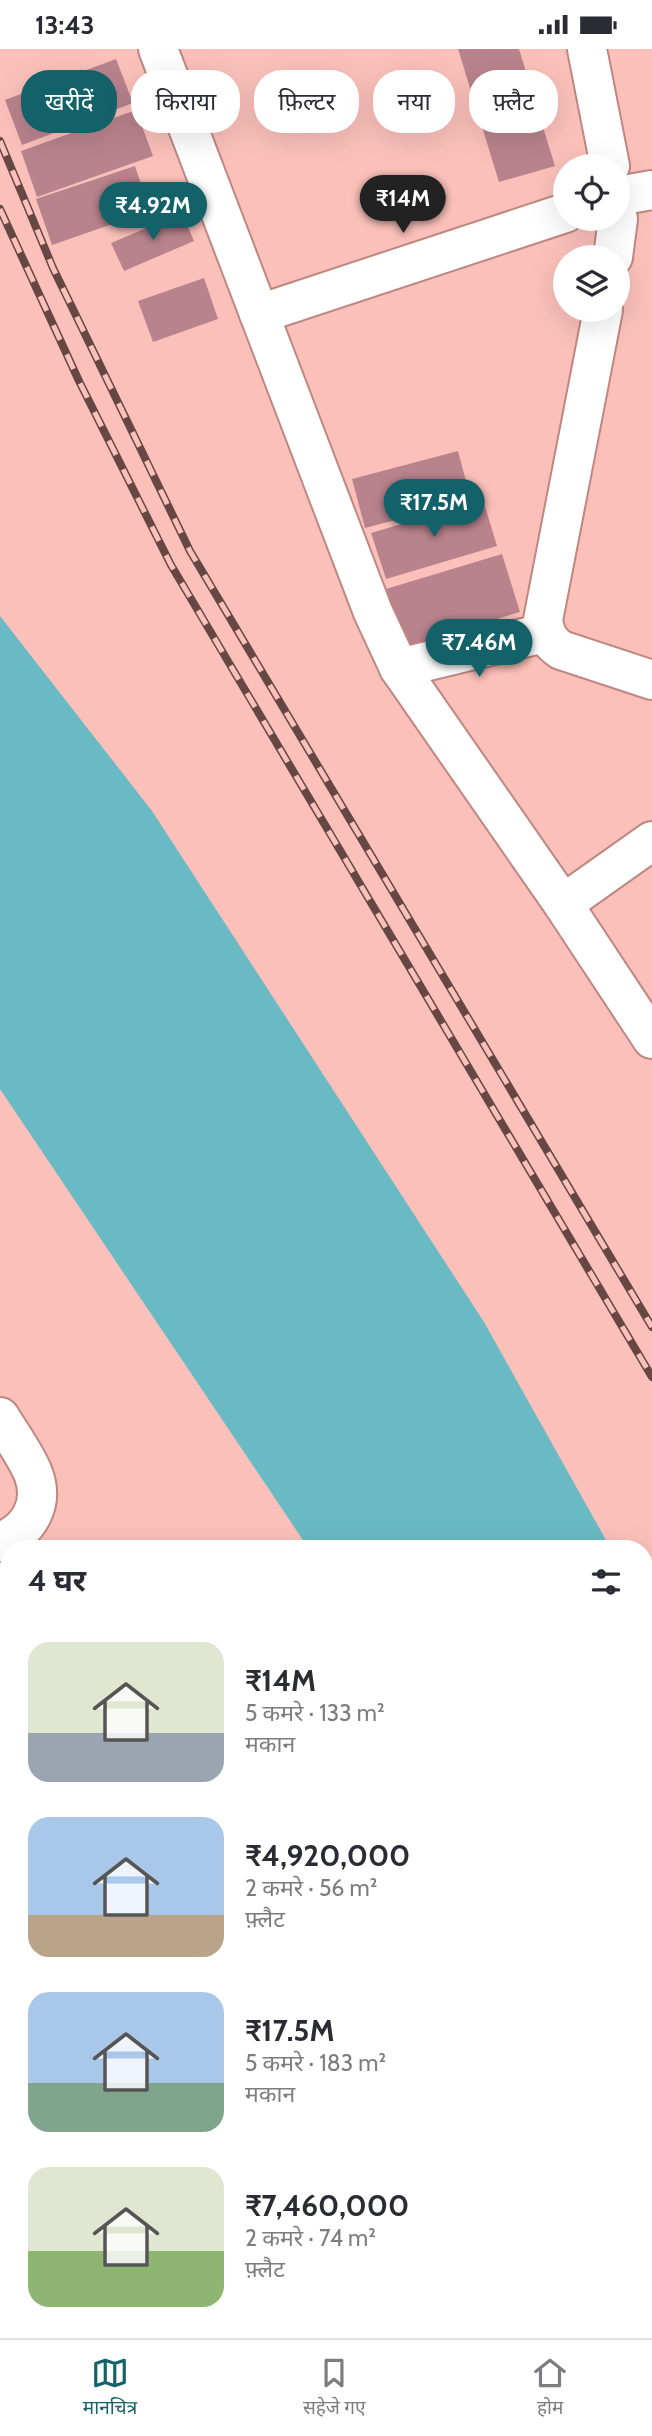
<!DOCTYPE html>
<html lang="hi">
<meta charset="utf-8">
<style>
:root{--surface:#fff;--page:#f7f7f7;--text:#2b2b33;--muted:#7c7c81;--line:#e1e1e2;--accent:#13626a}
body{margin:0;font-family:Cabin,"Noto Sans Devanagari",sans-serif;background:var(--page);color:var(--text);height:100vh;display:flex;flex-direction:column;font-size:26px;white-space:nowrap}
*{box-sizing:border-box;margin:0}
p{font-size:23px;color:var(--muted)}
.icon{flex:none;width:38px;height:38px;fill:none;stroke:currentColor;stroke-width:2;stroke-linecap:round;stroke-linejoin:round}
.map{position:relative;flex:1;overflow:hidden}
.side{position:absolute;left:0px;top:1491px;width:653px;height:798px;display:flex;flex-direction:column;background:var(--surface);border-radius:28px 28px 0 0;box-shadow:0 7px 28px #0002}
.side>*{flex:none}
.top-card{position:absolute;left:21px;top:21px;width:611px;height:63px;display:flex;gap:14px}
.controls{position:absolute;left:553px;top:105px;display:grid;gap:14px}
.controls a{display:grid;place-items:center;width:77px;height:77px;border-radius:50%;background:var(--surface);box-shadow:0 7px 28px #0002;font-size:35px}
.price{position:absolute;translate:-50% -60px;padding:0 16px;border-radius:24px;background:var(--accent);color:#fff;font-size:23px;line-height:46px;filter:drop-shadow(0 2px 4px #0008)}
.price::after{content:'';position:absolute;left:50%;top:42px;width:21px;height:16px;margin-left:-10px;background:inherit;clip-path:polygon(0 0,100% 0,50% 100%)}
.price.current{background:#222;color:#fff}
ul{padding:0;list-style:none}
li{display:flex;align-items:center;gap:21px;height:175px;padding:0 28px}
li span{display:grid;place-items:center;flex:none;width:196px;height:140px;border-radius:21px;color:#555}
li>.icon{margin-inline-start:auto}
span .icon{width:84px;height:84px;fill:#fffc;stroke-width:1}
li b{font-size:30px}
h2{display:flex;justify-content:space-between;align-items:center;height:84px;padding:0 28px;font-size:30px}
.chip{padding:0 24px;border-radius:28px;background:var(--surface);box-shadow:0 7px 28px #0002;font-size:24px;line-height:63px}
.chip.current{background:var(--accent);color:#fff}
.status{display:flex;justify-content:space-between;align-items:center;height:49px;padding:0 35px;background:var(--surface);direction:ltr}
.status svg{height:19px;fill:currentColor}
.tab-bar{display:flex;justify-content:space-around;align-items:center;height:98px;border-top:2px solid var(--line);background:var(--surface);font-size:19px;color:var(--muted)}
.tab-bar a{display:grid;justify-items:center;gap:4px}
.tab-bar .current{color:var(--accent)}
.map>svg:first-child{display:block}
.water{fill:#69bac4}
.building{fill:#b9838d}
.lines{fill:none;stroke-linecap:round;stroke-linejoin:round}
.minor-casing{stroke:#bf8781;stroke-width:42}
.minor{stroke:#fff;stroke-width:38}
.rail-casing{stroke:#664743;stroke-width:8}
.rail{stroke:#fbc0ba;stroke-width:5;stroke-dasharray:16;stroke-linecap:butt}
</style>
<div class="status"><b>13:43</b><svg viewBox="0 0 49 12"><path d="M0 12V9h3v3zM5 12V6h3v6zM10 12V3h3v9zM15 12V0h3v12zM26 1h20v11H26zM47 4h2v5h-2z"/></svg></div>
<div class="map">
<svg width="652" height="2289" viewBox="0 0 652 2289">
<rect width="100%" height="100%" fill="#fbc0ba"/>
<g class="water">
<path d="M0,567L152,762L484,1273L611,1500H309L0,1040Z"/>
<path d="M644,1558L652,1570V1991L644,1979Z"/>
</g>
<g class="building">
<path d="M458,0H519L555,117L499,133Z"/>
<path d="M116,10L133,54L22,96L5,51Z"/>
<path d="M136,61L153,107L37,148L21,102Z"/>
<path d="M135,117L150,162L52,196L36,150Z"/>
<path d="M182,164L194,192L124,222L111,194Z"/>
<path d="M204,229L218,270L153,293L138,252Z"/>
<path d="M458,402L471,451L365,479L352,430Z"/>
<path d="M483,451L497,497L386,530L371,484Z"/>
<path d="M502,505L520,563L404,598L386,540Z"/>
<path d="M9,1643V1712L0,1715V1647Z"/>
<path d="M9,2006V2106L0,2109V2009Z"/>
<path d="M82,2280H186L189,2289H85Z"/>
<path d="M236,2280H471L449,2289H239Z"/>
</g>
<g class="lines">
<g class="minor-casing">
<g id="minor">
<path d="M158,0L373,563L399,619L563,855L652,990"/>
<path d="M587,0L610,117"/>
<path d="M618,147L652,141"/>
<path d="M613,208L618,170"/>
<path d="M603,261L543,571C545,585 549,593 561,601L652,631"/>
<path d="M259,265L565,164"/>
<path d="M399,619L544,584"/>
<path d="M563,855L652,792"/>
<path d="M0,1368C11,1386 25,1405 33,1424C45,1455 29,1482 0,1493"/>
</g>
</g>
<use href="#minor" class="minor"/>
<g class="rail-casing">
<g id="rail">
<path d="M0,92L53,219L190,502L652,1278"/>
<path d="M0,160L79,332L171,516L652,1328"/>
</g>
</g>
<use href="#rail" class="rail"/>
</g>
</svg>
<div class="controls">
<a><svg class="icon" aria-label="locate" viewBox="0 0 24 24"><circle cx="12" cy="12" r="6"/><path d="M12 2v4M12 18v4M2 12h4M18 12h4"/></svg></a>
<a><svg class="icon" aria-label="layers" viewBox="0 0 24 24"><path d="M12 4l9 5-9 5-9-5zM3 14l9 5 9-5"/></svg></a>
</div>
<b class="price current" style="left:403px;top:186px">₹14M</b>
<b class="price" style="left:153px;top:193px">₹4.92M</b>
<b class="price" style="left:434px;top:490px">₹17.5M</b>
<b class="price" style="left:479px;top:630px">₹7.46M</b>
<div class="top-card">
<a class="chip current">खरीदें</a>
<a class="chip">किराया</a>
<a class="chip">फ़िल्टर</a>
<a class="chip">नया</a>
<a class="chip">फ़्लैट</a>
</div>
<section class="side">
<h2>4 घर<svg class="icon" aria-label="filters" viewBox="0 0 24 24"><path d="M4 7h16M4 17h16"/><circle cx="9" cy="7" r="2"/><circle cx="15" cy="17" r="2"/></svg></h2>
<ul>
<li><span style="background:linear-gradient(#dfe7d0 65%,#9aa5b1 0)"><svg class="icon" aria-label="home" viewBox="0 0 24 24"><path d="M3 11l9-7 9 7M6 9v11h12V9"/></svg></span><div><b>₹14M</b><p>5 कमरे · 133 m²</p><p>मकान</p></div></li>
<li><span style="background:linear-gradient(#a9c7e8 70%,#b9a48a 0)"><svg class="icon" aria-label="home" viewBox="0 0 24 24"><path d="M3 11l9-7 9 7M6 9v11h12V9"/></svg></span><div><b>₹4,920,000</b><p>2 कमरे · 56 m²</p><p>फ़्लैट</p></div></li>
<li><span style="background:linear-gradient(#a9c7e8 65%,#7fa58c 0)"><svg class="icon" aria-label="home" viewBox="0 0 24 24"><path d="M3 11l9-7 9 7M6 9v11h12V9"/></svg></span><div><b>₹17.5M</b><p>5 कमरे · 183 m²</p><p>मकान</p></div></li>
<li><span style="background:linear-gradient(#dfe7d0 60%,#8fb573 0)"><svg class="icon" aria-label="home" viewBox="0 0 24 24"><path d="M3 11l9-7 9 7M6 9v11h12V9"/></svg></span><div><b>₹7,460,000</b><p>2 कमरे · 74 m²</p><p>फ़्लैट</p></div></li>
</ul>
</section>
</div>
<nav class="tab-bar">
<a class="current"><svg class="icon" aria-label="map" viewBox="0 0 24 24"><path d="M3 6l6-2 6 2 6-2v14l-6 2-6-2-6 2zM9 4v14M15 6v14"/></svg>मानचित्र</a>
<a><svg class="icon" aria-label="saved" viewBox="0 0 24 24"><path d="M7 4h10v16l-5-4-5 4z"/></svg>सहेजे गए</a>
<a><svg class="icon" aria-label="home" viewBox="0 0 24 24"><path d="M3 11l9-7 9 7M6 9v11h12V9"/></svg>होम</a>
</nav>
